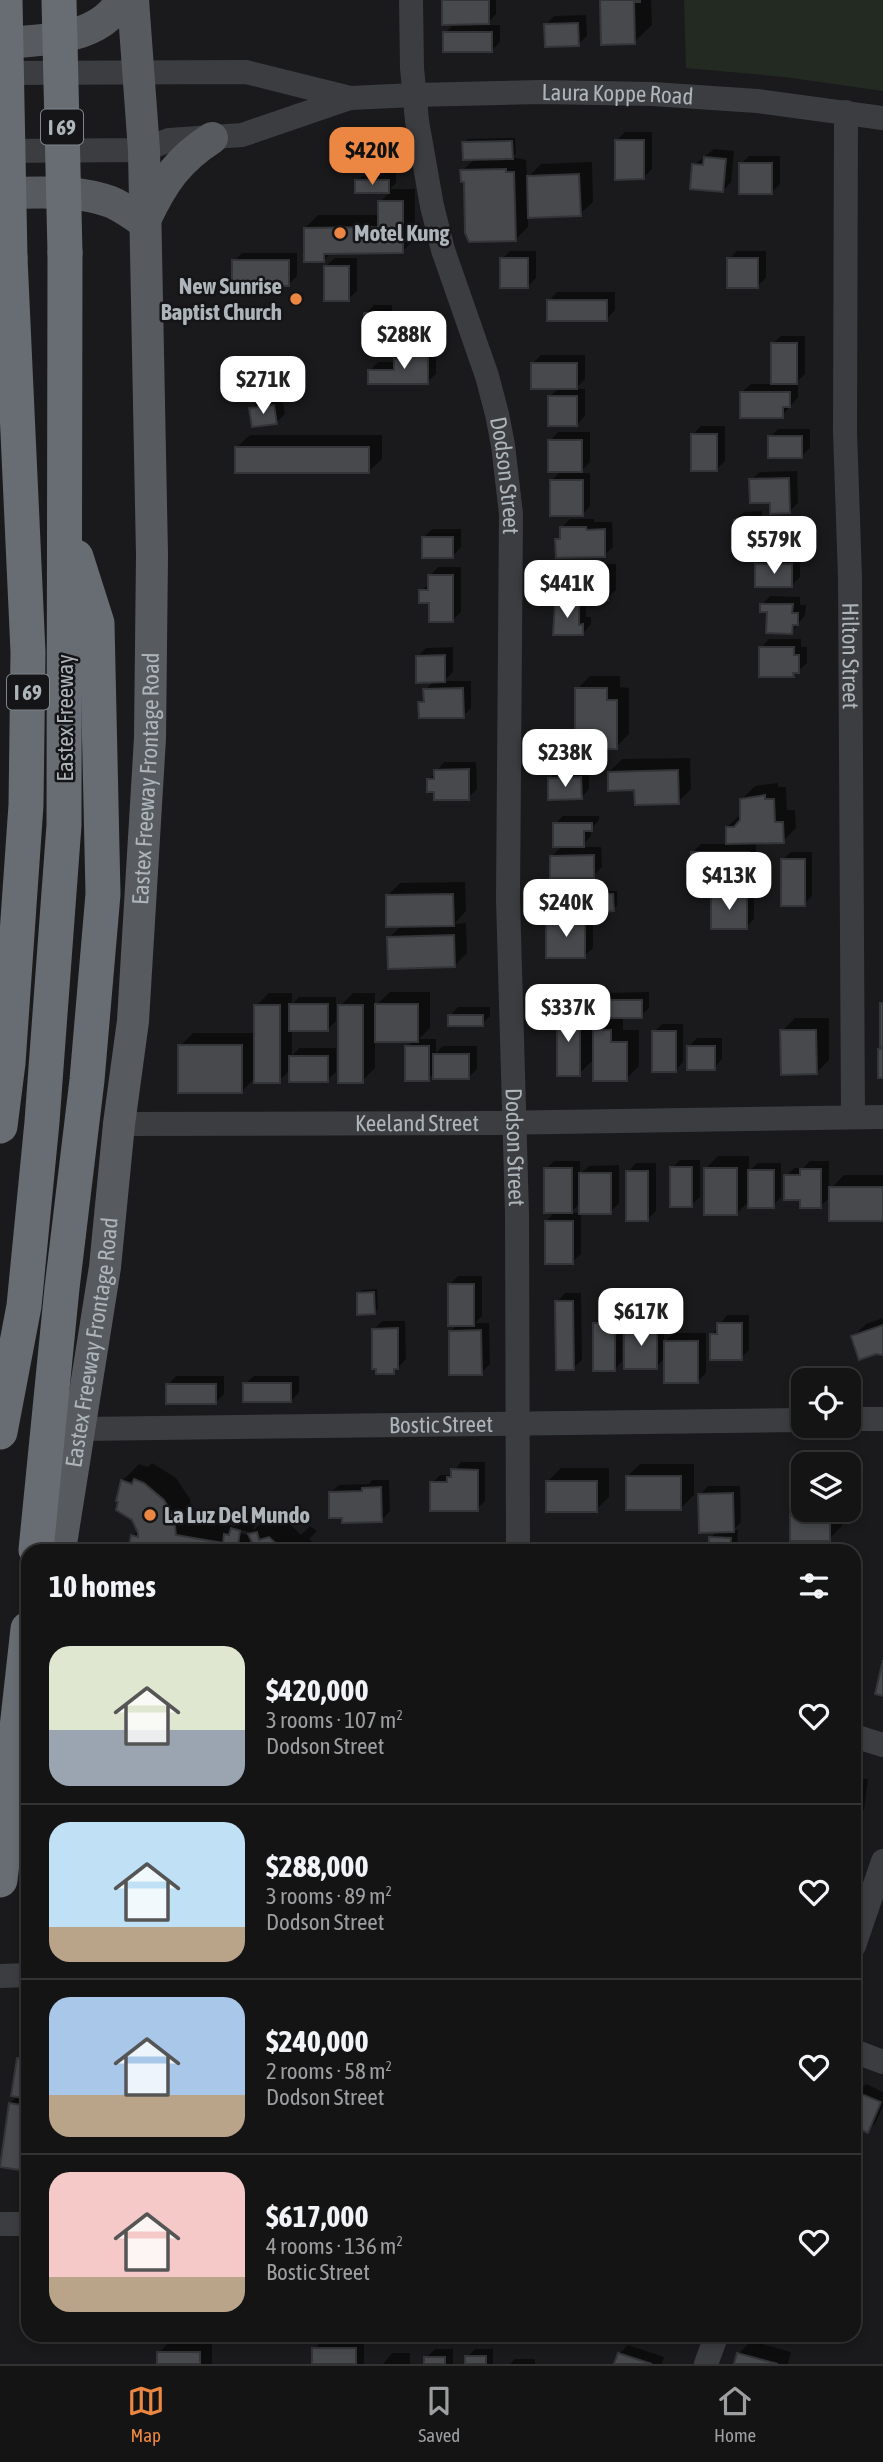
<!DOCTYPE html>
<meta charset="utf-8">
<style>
:root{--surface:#141415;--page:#1d1d1e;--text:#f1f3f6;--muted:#9d9ea0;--line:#333334;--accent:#eb8743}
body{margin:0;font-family:"Asap Condensed",sans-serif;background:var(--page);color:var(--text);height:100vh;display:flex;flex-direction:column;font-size:26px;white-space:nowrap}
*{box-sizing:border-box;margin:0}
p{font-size:23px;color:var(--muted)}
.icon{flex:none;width:38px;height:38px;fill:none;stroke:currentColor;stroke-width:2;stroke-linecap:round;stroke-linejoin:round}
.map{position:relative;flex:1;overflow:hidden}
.drawer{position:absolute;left:21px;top:1544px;width:840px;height:798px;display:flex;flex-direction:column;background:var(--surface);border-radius:21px;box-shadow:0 4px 10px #0003,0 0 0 2px var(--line)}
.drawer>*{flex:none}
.tools{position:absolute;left:791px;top:1368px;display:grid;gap:14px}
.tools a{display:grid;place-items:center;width:70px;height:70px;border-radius:14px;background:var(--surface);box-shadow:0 4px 10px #0003,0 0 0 2px var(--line);font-size:35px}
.price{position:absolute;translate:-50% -60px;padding:0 16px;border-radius:14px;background:#fff;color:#222;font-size:23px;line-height:46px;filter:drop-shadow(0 2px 4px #0008)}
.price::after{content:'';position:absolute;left:50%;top:42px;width:21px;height:16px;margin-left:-10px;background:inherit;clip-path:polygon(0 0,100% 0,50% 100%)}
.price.selected{background:var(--accent);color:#111}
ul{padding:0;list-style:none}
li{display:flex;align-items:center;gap:21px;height:175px;padding:0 28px}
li+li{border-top:2px solid var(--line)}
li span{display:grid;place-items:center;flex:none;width:196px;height:140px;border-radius:21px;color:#555}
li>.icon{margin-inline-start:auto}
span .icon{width:84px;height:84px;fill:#fffc;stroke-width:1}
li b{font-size:30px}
h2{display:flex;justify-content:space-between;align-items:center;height:84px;padding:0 28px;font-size:30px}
.menu{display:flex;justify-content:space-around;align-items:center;height:98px;border-top:2px solid var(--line);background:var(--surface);font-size:19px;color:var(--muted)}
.menu a{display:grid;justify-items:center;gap:4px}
.menu .selected{color:var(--accent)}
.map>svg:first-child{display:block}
.green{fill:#232a22}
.shadow{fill:#0007;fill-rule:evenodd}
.building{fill:#47494c;stroke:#343538;stroke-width:2}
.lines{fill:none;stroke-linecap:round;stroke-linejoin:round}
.minor{stroke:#3b3d41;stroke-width:24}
.major{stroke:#575b60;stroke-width:32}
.highway{stroke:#676d72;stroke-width:35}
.highway-bridge{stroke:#676d72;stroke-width:35}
.poi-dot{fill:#eb8743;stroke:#151517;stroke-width:2.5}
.labels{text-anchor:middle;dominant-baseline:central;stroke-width:5;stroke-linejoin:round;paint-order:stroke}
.shield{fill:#151517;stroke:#7f858a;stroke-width:2}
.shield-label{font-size:21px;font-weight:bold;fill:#adb5bb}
.street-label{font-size:23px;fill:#adb5bb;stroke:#151517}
.poi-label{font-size:23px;font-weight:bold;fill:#adb5bb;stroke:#151517;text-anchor:start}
</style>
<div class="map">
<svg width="883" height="2364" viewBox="0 0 883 2364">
<rect width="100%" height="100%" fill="#1a1a1c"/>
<path class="green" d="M684,0H883V91L785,77L686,68Z"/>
<g class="shadow">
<path d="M444,0H496V14L486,25H500V42L491,51L445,33L455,23Z"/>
<path d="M602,0H651L652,25L634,42Z"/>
<path d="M586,15L587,36L578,44L546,24L554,16Z"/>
<path d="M625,132H652V169L643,178L616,141Z"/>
<path d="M515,138L516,154L512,157L526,160L527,178L541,164L592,162L593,202L580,214L528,217V227L515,240L466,180L462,171L475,158L464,143L468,139Z"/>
<path d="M714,149L734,151L731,182L723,191L694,165Z"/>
<path d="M749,156H780V184L772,192L741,164Z"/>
<path d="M366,172H396V183L390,189H415V239L402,252H332L324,260L305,228L318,215H380V202L390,192H357V181Z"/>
<path d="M510,251H536V278L527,287L502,259Z"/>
<path d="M737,251H766V278L757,286L729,259Z"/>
<path d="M242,253H297V276L289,284L234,261Z"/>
<path d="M335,258H357V291L348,299L326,266Z"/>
<path d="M557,292H615V310L607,319L549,301Z"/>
<path d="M374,305H392V325L384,333L366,314Z"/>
<path d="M781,336H805V374L795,384H798V397L782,416L742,392L751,384H772V344Z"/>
<path d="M418,342L436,343V374L427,382L370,371L378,362H396V359L404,351H410Z"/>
<path d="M541,355H585V379L575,389H585V416L577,424L549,397L560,387L533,363Z"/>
<path d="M282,397L285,414L276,423L251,409L260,400Z"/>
<path d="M701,426H725V461L716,470L693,434Z"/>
<path d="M778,429H810V448L802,456L770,437Z"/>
<path d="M558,432H590V462L579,473H590V506L582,515L551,481L562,470L550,441Z"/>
<path d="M250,435H382V459L369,471L237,447Z"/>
<path d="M797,471L798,503L789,512L771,501L751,480L760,472Z"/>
<path d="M762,511V527L754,535L735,520L744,512Z"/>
<path d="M570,519H594V522H612L613,547L604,555L557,540L561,536V528Z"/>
<path d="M432,529H461V547L453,556L423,538Z"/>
<path d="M765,556H800V577L792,585L756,565Z"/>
<path d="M571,563L616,564V590L607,598H586V617H591V624L583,633L557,605L565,597L563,590L555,579Z"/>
<path d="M438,567H461V612L453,620L421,591L430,583V576Z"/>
<path d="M770,596L800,597V605H806L805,615L792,632L762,605Z"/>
<path d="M769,639H801V647H807V663L793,676L761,648Z"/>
<path d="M453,647V672L444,681H471V708L463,716L420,703L425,698V690L434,681L418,656L426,648Z"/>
<path d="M590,676H620V687L629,688V734L616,747L577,689Z"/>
<path d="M690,758L691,789L678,802L609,772L622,759Z"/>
<path d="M444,762H476L477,789L468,798L436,790L429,780Z"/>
<path d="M589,769V789L581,798L550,778L558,770Z"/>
<path d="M778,783V787H786L787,810H795L796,828L783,841L756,842V860L748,869L693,852L701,844H728L727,827L740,815L742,799L755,786Z"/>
<path d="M563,816H599V820L591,829V836L580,847H601L602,867L593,876L552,856L563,845L555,824Z"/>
<path d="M791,852H812V896L804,904L782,860Z"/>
<path d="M465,882L466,911L454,924L466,923L467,953L454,966L389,938L402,925L387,896L400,883Z"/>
<path d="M721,886H754V919L746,927L713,895Z"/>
<path d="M602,891H617V906L613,910L598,895Z"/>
<path d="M556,913H593V948L584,956L548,921Z"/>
<path d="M390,992H430V1028L419,1039H436V1053L443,1046H477V1069L468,1078L435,1073L428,1079L407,1047L414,1040H375V1068L362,1081L340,1006L353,993H375V1006Z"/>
<path d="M649,992V1008L641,1016L623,1017V1030H639V1066L626,1079L595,1058L579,1074L559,1011L571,998H592V1033L609,1017L602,1001L610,993Z"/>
<path d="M269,993H292V1004L299,997H336V1021L327,1030H292V1056L299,1048H336V1072L327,1080L291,1069L279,1081L256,1077L241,1092L180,1046L193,1033H256V1006Z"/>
<path d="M458,1007H490V1016L482,1024L450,1016Z"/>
<path d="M795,1018H829V1060L816,1073L782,1031Z"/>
<path d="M662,1024H683V1062L675,1071L654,1032Z"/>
<path d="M697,1038H722V1059L714,1068L689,1046Z"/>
<path d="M718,1156H749V1171L758,1163H781V1197L773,1206L749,1201L736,1214L705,1169Z"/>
<path d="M680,1160H700V1197L691,1205L672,1168Z"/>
<path d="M554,1161H580V1174L589,1166L619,1165V1203L610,1212H581V1254L572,1262L546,1221L556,1211L546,1169ZM580,1203L581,1213H570Z"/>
<path d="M810,1161H829V1190L844,1175H883V1219L831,1196L821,1206L786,1176L794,1168H803Z"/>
<path d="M636,1163H656V1211L648,1219L628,1172Z"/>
<path d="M458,1276H482V1316L475,1323H489L490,1364L481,1373L450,1332L458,1324L449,1285Z"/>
<path d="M377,1289L378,1309L374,1313L359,1293L362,1290Z"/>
<path d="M565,1293H581L582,1360L573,1368L557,1302Z"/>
<path d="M603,1315H622V1361L614,1370L595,1323Z"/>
<path d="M727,1315H749V1350L741,1358L712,1335Z"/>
<path d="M883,1318V1353L853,1337L866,1324Z"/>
<path d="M634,1320H664V1342L674,1333H706V1373L698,1381L666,1357L656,1367L626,1328Z"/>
<path d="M382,1321H405L406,1359L394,1372L374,1329Z"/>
<path d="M176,1376H224V1394L215,1403L168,1385Z"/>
<path d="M254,1376H299V1392L291,1401L245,1384Z"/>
<path d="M461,1462H485V1501L477,1509L432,1483L440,1475H451Z"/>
<path d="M152,1463L176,1478L190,1499L192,1518L235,1526L249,1512L257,1514L253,1531L267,1517L274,1516L276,1525L287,1521L301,1535L310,1526L317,1531L309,1539L322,1548L321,1550H137L138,1546L132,1536L139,1530L122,1481L139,1464L148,1467ZM235,1528L249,1532L248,1535L233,1531Z"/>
<path d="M640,1464H694V1495L681,1508L628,1476Z"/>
<path d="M561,1468H609V1497L596,1510L548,1481Z"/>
<path d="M372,1480H389L390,1511L382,1520L330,1493L339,1485L369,1484Z"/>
<path d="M708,1486H740L741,1522L733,1530H738L737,1550H710L711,1538L718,1530L700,1495Z"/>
<path d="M803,1504V1510H842V1526L829,1539L792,1515Z"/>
<path d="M854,1650H863V1674L854,1683Z"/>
<path d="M854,1778L868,1779L864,1810L854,1820Z"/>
<path d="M28,2050V2159L19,2168L0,2165L10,2103L19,2095V2059Z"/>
<path d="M866,2084L883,2092V2106L876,2122L868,2131L854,2125V2100L857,2093Z"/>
<path d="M854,2166L863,2167L859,2201L854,2206Z"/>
<path d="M171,2340H212V2364H159V2353Z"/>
<path d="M323,2340H364V2364H314V2349Z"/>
<path d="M751,2341L791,2352L788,2364H736L738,2354Z"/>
<path d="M628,2345L664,2357L662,2364H616L619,2354Z"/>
<path d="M435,2349H453V2364H426V2358Z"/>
<path d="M475,2349H493V2364H467V2357Z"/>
<path d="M392,2353H410V2364H383Z"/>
<path d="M515,2359H535V2364H510Z"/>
</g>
<g class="building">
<path d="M442,0H489V24L442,25Z"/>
<path d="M600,0H640V2H634L635,44L601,45Z"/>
<path d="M578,23L579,46L545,47L544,24Z"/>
<rect x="443" y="32" width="49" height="20"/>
<path d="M615,140H644V179L615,180Z"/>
<path d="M512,141L513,159L463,160L462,142Z"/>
<path d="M704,157L726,159L723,192L690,189L692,164L703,165Z"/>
<rect x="739" y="163" width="33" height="31"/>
<path d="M506,169V172H514L516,241L469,242L465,233L464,182H461L460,170Z"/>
<path d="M579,174L581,216L528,218L527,176Z"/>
<rect x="355" y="180" width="34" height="13"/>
<path d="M378,201H403V253L324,254V262H304V228L378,227Z"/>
<rect x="500" y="258" width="28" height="30"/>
<rect x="727" y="258" width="31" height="30"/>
<rect x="232" y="260" width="57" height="26"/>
<rect x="324" y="266" width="25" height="35"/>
<rect x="547" y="300" width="60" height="21"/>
<rect x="364" y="313" width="20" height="22"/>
<rect x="771" y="343" width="26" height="41"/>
<path d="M408,350H428V384H368V370H394V359H408Z"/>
<rect x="531" y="363" width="46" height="26"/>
<path d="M740,392H790V407H783V418H740Z"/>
<rect x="548" y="396" width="29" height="30"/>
<path d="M274,405L277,424L252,427L249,408Z"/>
<rect x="691" y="434" width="26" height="37"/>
<rect x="768" y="436" width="34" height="22"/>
<rect x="548" y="440" width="34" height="32"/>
<rect x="235" y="447" width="134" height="26"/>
<path d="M789,478L790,513L770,514V503H750L749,479Z"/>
<rect x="550" y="480" width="33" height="36"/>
<path d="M754,519L755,537L734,538V520Z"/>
<path d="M560,527H586L587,530L605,529V557L556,558L555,539H560Z"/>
<rect x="422" y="537" width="31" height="21"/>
<rect x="755" y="564" width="37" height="23"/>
<path d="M561,570L608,571V600L561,599V591H553V579H561Z"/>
<path d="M428,575H453V622H429V603H419V590H428Z"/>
<path d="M579,604V625L583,624V635H553L555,605Z"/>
<path d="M760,604H793L792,613H798V625H793L792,634L766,633L767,612H760Z"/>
<path d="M759,647H794V655H799V673H793L794,677H759Z"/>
<path d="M445,655V682L416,683V656Z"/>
<path d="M463,688L464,718H419L418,702H424L423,689Z"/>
<path d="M575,688H607V700H617V749H586V737H575Z"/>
<path d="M469,769V800H434V792H427V779H434V770Z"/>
<path d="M678,770L679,804L635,805L634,790L608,791V772Z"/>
<path d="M581,777L582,799L548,800V778Z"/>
<path d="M765,795V799H774L775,822H783L784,843L726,844V827H734L740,820V799Z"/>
<path d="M553,823H592V831H584V847H553Z"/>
<rect x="691" y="852" width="58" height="18"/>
<path d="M594,855V878H550V856Z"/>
<rect x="781" y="859" width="24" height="47"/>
<path d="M453,894L454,926L386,927V895Z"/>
<path d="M597,894H613L614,911L597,912Z"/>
<rect x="711" y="894" width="36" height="35"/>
<rect x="546" y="920" width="39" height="38"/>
<path d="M454,935L455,967L388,969L387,937Z"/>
<rect x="600" y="1000" width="42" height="18"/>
<rect x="880" y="1003" width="3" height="44"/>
<rect x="289" y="1004" width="39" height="27"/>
<rect x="375" y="1004" width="43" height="38"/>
<rect x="254" y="1005" width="26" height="78"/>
<rect x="338" y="1005" width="25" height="78"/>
<rect x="557" y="1011" width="23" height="65"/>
<rect x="448" y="1015" width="35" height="11"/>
<path d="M593,1030H611V1042H627V1081H593Z"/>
<path d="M780,1030H816L817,1074L781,1075Z"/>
<rect x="652" y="1031" width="24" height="41"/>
<rect x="178" y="1045" width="64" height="48"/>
<rect x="405" y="1046" width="24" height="35"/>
<rect x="687" y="1046" width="28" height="24"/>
<rect x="878" y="1049" width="5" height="29"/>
<rect x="433" y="1054" width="36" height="25"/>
<rect x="289" y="1056" width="39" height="26"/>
<rect x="670" y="1167" width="22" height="40"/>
<rect x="544" y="1168" width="28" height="45"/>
<rect x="704" y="1168" width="33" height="47"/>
<path d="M800,1169H821V1208H800V1200H784V1175H800Z"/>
<rect x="748" y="1170" width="26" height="38"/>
<rect x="626" y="1171" width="22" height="50"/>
<rect x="579" y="1173" width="32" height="41"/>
<rect x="829" y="1187" width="54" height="34"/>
<rect x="545" y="1221" width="28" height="43"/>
<rect x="448" y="1284" width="26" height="42"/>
<path d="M374,1292L375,1314L357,1315V1293Z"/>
<path d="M555,1301H573L574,1370H556Z"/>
<rect x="593" y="1323" width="22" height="48"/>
<path d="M717,1323H742V1360H710V1334H717Z"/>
<path d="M883,1325V1355L876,1354L859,1360L851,1336Z"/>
<rect x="624" y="1327" width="33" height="42"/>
<path d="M398,1328V1369H394V1374H376V1369H372V1329Z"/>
<path d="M481,1330L482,1375H449V1331Z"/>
<rect x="664" y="1341" width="34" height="42"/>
<rect x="243" y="1383" width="48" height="19"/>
<rect x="166" y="1384" width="50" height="20"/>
<path d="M451,1469L478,1470V1511H430V1482H447V1477H451Z"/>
<rect x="626" y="1476" width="55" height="34"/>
<path d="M134,1479L144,1483L164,1500L174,1517L176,1535L223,1543L224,1534L229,1535L231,1528L240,1531L238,1545H245L252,1542L248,1534L257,1532L259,1540L269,1537L283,1550H135L136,1548L129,1546L131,1535L138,1537V1533L132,1520L116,1510L118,1502L116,1501L121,1480L132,1484Z"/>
<rect x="546" y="1481" width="51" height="31"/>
<path d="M381,1487L382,1522L342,1523V1518H329V1492L362,1491V1488Z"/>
<path d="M733,1493L734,1532L699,1533L698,1494Z"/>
<path d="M806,1510H830V1541H790V1514H806Z"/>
<path d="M709,1537L731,1538L730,1550H708Z"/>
<path d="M883,1660V1696L875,1694Z"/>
<path d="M17,2058L28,2059V2099L11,2096Z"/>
<path d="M856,2092L881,2102L868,2133L854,2127Z"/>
<path d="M9,2103L28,2106V2135L26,2134L20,2170L0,2167Z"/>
<rect x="312" y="2348" width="44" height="16"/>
<rect x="157" y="2352" width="43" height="12"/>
<path d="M618,2353L652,2364H614Z"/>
<path d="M737,2353L778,2364H734Z"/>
<rect x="465" y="2356" width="21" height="8"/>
<rect x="424" y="2357" width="21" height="7"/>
</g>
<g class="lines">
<g class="minor">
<path id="s1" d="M411,0L412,68L417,121L432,206L443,250L487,376L497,414L503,445L511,514L508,899L517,1213L518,1550"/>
<path d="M0,73L246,72L350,98"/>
<path id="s2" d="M846,112L845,432L850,577L853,1117"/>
<path id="s3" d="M0,151L144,150L169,140L242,135L350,98L414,95L541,92L653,94L757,101L883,118"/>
<path id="s4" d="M119,1124L494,1123L883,1117"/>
<path d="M849,1419H883"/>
<path id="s5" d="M81,1429L803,1420"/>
<path d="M854,1736L883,1745"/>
<path d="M854,1946L883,1861"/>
<path d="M0,1976L28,1975"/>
<path d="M854,2051L883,2062"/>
<path d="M0,2224H28"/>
<path d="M706,2364L717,2334"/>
</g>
<g class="major">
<path d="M0,43C39,41 101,40 121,0"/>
<path d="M0,193C36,193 77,189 111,202C123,207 133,215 144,222"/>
<path d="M146,218C163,182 178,160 212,138"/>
<path id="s6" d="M60,1550L105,1267L119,1124L133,1021L150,738L152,555L144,150L133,0"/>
</g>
<g class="highway">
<path d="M0,1126L8,1063L26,805L28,652L10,258"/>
<path d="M0,1432L24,1306L42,1122L64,825L65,253"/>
<path d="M36,1550L62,1288L87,1080L103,894L97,623L76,557"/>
<path d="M0,1880L28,1629"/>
</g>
<g class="highway-bridge">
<path d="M5,0L10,258"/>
<path d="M59,0L65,253"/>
</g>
</g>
<g class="poi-dot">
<circle cx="340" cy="233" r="7"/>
<circle cx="296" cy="299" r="7"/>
<circle cx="150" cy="1515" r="7"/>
</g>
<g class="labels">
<g class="shield">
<rect x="41" y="109.5" width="42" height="35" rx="5"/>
<rect x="7" y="674.5" width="42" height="35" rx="5"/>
</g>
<g class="shield-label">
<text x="62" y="127">I 69</text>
<text x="28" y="692">I 69</text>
</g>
<g class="street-label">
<text stroke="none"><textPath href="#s3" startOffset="626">Laura Koppe Road</textPath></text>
<text stroke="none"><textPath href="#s1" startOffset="488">Dodson Street</textPath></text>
<text stroke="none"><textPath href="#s2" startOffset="544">Hilton Street</textPath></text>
<text transform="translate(65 718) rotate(-90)">Eastex Freeway</text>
<text stroke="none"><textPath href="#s6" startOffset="777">Eastex Freeway Frontage Road</textPath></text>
<text stroke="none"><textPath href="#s4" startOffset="298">Keeland Street</textPath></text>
<text stroke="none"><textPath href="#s1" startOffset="1160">Dodson Street</textPath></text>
<text stroke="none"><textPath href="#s6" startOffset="210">Eastex Freeway Frontage Road</textPath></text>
<text stroke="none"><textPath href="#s5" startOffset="360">Bostic Street</textPath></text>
</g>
<g class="poi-label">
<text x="354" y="233">Motel Kung</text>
<text x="282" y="286" text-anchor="end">New Sunrise<tspan x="282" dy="26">Baptist Church</tspan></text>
<text x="164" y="1515">La Luz Del Mundo</text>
</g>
</g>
</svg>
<div class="tools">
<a><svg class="icon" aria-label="locate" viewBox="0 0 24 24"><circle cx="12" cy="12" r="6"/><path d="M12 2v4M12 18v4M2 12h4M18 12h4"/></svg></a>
<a><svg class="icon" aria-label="layers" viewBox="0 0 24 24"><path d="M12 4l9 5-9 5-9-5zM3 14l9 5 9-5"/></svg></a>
</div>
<b class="price selected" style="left:372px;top:187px">$420K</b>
<b class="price" style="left:404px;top:371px">$288K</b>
<b class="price" style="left:263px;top:416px">$271K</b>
<b class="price" style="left:774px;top:576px">$579K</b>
<b class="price" style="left:567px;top:620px">$441K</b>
<b class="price" style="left:565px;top:789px">$238K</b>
<b class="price" style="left:729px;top:912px">$413K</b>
<b class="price" style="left:566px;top:939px">$240K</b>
<b class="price" style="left:568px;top:1044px">$337K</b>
<b class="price" style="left:641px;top:1348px">$617K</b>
<section class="drawer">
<h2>10 homes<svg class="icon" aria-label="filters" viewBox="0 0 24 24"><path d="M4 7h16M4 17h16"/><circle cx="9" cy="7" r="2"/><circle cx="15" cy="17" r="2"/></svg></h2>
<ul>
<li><span style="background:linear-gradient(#dfe7d0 60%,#9aa5b1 0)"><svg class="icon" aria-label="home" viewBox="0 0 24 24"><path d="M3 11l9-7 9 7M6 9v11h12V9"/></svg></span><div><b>$420,000</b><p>3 rooms · 107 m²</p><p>Dodson Street</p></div><svg class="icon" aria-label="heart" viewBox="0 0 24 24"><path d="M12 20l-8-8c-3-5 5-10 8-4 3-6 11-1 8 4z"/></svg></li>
<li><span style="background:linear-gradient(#bfe0f5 75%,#b9a48a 0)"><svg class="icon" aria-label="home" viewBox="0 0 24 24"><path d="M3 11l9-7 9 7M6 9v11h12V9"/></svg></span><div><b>$288,000</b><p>3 rooms · 89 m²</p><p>Dodson Street</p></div><svg class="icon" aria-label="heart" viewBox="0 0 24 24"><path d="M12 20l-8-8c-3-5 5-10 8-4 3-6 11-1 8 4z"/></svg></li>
<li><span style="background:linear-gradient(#a9c7e8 70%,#b9a48a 0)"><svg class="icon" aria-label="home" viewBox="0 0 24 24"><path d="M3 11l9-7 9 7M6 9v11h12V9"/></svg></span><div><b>$240,000</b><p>2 rooms · 58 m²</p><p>Dodson Street</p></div><svg class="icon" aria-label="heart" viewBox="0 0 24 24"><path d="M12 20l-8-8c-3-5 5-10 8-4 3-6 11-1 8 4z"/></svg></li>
<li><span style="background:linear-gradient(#f6c9c9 75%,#b9a48a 0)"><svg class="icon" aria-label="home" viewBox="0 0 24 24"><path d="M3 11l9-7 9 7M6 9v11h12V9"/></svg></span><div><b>$617,000</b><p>4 rooms · 136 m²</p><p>Bostic Street</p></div><svg class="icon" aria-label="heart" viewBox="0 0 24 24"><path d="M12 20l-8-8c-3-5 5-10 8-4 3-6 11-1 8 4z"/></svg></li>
</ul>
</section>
</div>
<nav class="menu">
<a class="selected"><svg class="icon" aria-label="map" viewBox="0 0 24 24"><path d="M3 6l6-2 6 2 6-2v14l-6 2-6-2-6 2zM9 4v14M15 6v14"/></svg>Map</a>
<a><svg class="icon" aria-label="saved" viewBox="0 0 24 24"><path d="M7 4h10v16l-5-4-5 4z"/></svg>Saved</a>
<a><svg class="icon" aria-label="home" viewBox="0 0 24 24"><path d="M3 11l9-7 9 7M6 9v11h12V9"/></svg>Home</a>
</nav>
